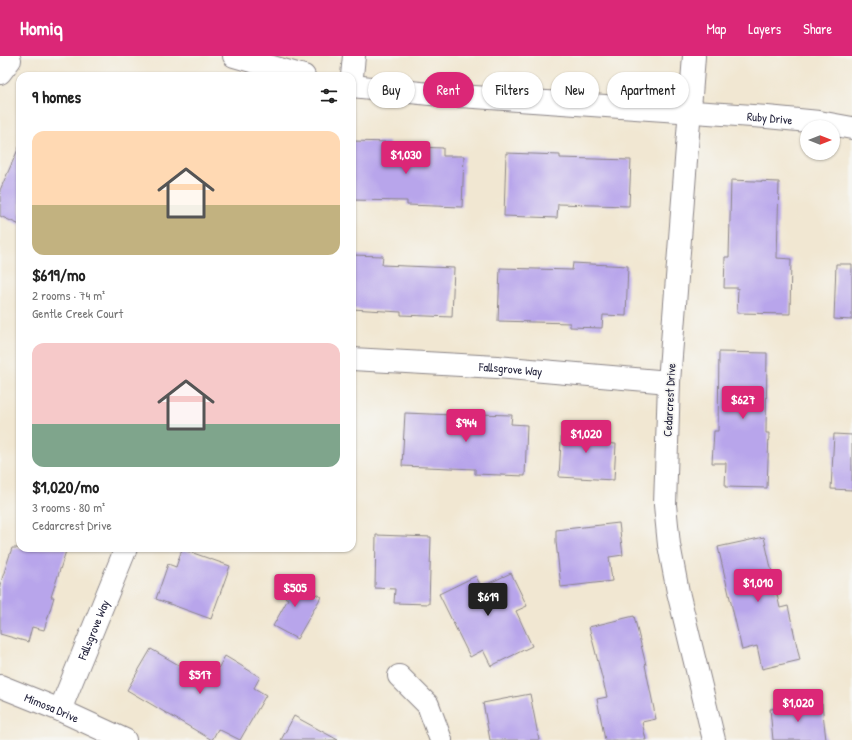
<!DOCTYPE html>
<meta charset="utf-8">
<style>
:root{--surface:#fff;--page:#f6f6f6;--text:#222;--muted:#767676;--accent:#db2777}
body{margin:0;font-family:"Patrick Hand",sans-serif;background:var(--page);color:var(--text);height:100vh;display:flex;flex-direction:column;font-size:15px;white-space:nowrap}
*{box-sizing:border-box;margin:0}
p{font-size:13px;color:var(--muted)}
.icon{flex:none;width:22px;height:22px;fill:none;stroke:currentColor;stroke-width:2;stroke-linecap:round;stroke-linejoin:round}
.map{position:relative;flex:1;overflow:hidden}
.drawer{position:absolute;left:16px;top:16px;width:340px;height:480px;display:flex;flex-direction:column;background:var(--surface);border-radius:12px;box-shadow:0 1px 3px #0004}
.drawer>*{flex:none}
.banner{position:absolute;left:368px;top:16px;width:380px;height:36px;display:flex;gap:8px}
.needle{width:26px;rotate:90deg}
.fabs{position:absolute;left:800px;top:64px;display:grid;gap:8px}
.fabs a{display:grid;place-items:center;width:40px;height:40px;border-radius:50%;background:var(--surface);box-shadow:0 1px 3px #0004;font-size:20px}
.price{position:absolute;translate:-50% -34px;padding:0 9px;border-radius:4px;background:var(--accent);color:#fff;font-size:13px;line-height:26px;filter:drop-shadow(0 1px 2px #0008)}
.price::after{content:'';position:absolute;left:50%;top:24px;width:12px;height:9px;margin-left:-6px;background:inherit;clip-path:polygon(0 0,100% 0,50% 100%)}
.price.on{background:#222;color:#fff}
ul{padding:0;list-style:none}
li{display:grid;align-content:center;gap:8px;height:212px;padding:0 16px}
li span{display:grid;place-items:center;height:124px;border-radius:12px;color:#555}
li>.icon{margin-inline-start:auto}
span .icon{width:72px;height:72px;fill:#fffc;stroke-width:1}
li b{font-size:17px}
h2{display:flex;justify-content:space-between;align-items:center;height:48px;padding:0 16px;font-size:17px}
.pill{padding:0 14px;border-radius:18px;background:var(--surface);box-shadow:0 1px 3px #0004;font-size:14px;line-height:36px}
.pill.on{background:var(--accent);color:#fff}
header{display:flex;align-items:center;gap:24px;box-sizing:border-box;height:56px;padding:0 20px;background:var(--accent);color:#fff}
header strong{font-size:19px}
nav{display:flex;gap:22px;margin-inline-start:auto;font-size:14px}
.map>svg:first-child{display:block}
.building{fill:#b8a5eb}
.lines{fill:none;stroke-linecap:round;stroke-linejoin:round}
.minor-casing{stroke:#8a8486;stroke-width:24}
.minor{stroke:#fff;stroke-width:22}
.labels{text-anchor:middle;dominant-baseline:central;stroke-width:3.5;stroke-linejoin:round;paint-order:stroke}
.street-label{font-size:12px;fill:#22223b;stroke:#f6f6f2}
</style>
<header>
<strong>Homiq</strong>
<nav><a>Map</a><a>Layers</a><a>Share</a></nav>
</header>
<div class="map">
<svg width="852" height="684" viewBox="0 0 852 684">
<rect width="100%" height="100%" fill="#f6f6f2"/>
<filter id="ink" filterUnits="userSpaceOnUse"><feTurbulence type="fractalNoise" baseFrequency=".025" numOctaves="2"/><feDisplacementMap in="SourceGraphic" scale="8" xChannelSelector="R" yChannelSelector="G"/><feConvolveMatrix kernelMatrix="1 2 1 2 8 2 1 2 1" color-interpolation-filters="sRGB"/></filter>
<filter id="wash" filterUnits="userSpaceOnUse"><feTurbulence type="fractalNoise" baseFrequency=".012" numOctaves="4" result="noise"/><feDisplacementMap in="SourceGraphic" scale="16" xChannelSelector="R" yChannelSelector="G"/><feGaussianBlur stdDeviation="0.9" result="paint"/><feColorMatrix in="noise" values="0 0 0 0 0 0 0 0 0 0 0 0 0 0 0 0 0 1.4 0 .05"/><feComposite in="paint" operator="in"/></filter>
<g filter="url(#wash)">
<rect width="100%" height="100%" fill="#f1e7d2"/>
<g id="blocks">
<g class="building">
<path d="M352,85L389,86V90L443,92V100H464L462,151L407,149V145L352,144Z"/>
<path d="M20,89V169L0,160V134Z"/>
<path d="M506,97L560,99V102L631,104L629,150L558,148L557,162L504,160Z"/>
<path d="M731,124L779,126L777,202L791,203L790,258L737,257L738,232H724L725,201H729Z"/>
<path d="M352,199L383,200L382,209L454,212L452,261L401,259V256L352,253Z"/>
<path d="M573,207L628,210L626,260L603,259L602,272L570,271V267L498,265L500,212L572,214Z"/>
<path d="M836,208H852V264L834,263Z"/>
<path d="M719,296L767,297L766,377H769L767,432L725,431L726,407H712L714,375H718Z"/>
<path d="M405,357L477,360V358L512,359L511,368L527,369L525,420L475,418V413L402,410Z"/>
<path d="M562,367L599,369L598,387L616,388L614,424L559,421Z"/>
<path d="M834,378L852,379V434L831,433Z"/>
<path d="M619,467L623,499L609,501L612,525L561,531L556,486V474Z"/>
<path d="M376,479L431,481L429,548L394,547L395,533L375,532Z"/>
<path d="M764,481L780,552L788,550L800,604L762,613L757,590L742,594L718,491Z"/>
<path d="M12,492H67L51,541H54L44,574L32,571L28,586L0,578V529Z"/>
<path d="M182,493L230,510L211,563L156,543L168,508L176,511Z"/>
<path d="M511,517L527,550L516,555L532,590L491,610L483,594L470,601L439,538L476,520L481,531Z"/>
<path d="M285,521L321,541L297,583L273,570L288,543L276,536Z"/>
<path d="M634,560L646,609H645L656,663L642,666L646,684H605L597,643L607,641L589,571Z"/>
<path d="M151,593L210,627L225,600L260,621L254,632L266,639L240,684L218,673L212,684L127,634Z"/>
<path d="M530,638L539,684H490L483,647Z"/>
<path d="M822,648L826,684H773L770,653Z"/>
<path d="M294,660L338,684H281Z"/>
</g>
</g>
</g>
<g filter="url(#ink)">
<use href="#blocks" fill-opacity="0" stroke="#8a8486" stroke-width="1"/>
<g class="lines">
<g class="minor-casing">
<g id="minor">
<path d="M234,0L304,20"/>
<path d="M694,0L669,326L665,449L669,489L678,536L714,684"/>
<path d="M0,17L10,4"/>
<path d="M352,20L354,0"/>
<path id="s1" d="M352,30L430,38L767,61L819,66L852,72"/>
<path id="s2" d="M352,303L497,311L669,326"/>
<path d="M399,620L428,649L441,684"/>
<path id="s3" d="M0,630L60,654L125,684"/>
<path id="s4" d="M60,654L126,492"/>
</g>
</g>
<use href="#minor" class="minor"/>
</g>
</g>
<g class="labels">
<g class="street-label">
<text stroke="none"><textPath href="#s1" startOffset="419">Ruby Drive</textPath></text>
<text stroke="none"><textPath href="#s2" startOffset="159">Fallsgrove Way</textPath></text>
<text transform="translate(669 344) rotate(-87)">Cedarcrest Drive</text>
<text stroke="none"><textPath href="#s4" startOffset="87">Fallsgrove Way</textPath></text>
<text stroke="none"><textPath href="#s3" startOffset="56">Mimosa Drive</textPath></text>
</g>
</g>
</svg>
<div class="fabs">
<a><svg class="needle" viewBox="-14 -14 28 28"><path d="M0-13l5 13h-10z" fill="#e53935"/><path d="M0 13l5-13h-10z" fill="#767676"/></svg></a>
</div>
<b class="price" style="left:406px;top:119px">$1,030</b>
<b class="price" style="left:743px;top:364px">$627</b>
<b class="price" style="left:466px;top:387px">$944</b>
<b class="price" style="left:586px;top:398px">$1,020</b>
<b class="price" style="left:758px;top:547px">$1,010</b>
<b class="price" style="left:295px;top:552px">$505</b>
<b class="price on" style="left:488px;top:561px">$619</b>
<b class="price" style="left:200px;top:639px">$517</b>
<b class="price" style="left:798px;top:667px">$1,020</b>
<div class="banner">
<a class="pill">Buy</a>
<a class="pill on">Rent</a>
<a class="pill">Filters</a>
<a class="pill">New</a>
<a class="pill">Apartment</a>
</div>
<section class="drawer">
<h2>9 homes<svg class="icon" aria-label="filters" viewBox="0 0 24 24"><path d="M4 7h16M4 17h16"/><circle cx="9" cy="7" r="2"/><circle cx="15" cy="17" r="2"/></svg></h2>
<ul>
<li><span style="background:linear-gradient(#ffd9b3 60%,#c2b280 0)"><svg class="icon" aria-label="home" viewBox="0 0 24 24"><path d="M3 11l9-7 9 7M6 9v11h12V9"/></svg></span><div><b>$619/mo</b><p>2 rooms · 74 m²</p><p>Gentle Creek Court</p></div></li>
<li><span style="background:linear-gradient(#f6c9c9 65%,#7fa58c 0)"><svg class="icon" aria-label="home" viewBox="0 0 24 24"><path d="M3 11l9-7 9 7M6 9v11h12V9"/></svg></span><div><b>$1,020/mo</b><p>3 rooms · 80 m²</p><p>Cedarcrest Drive</p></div></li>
</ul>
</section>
</div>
